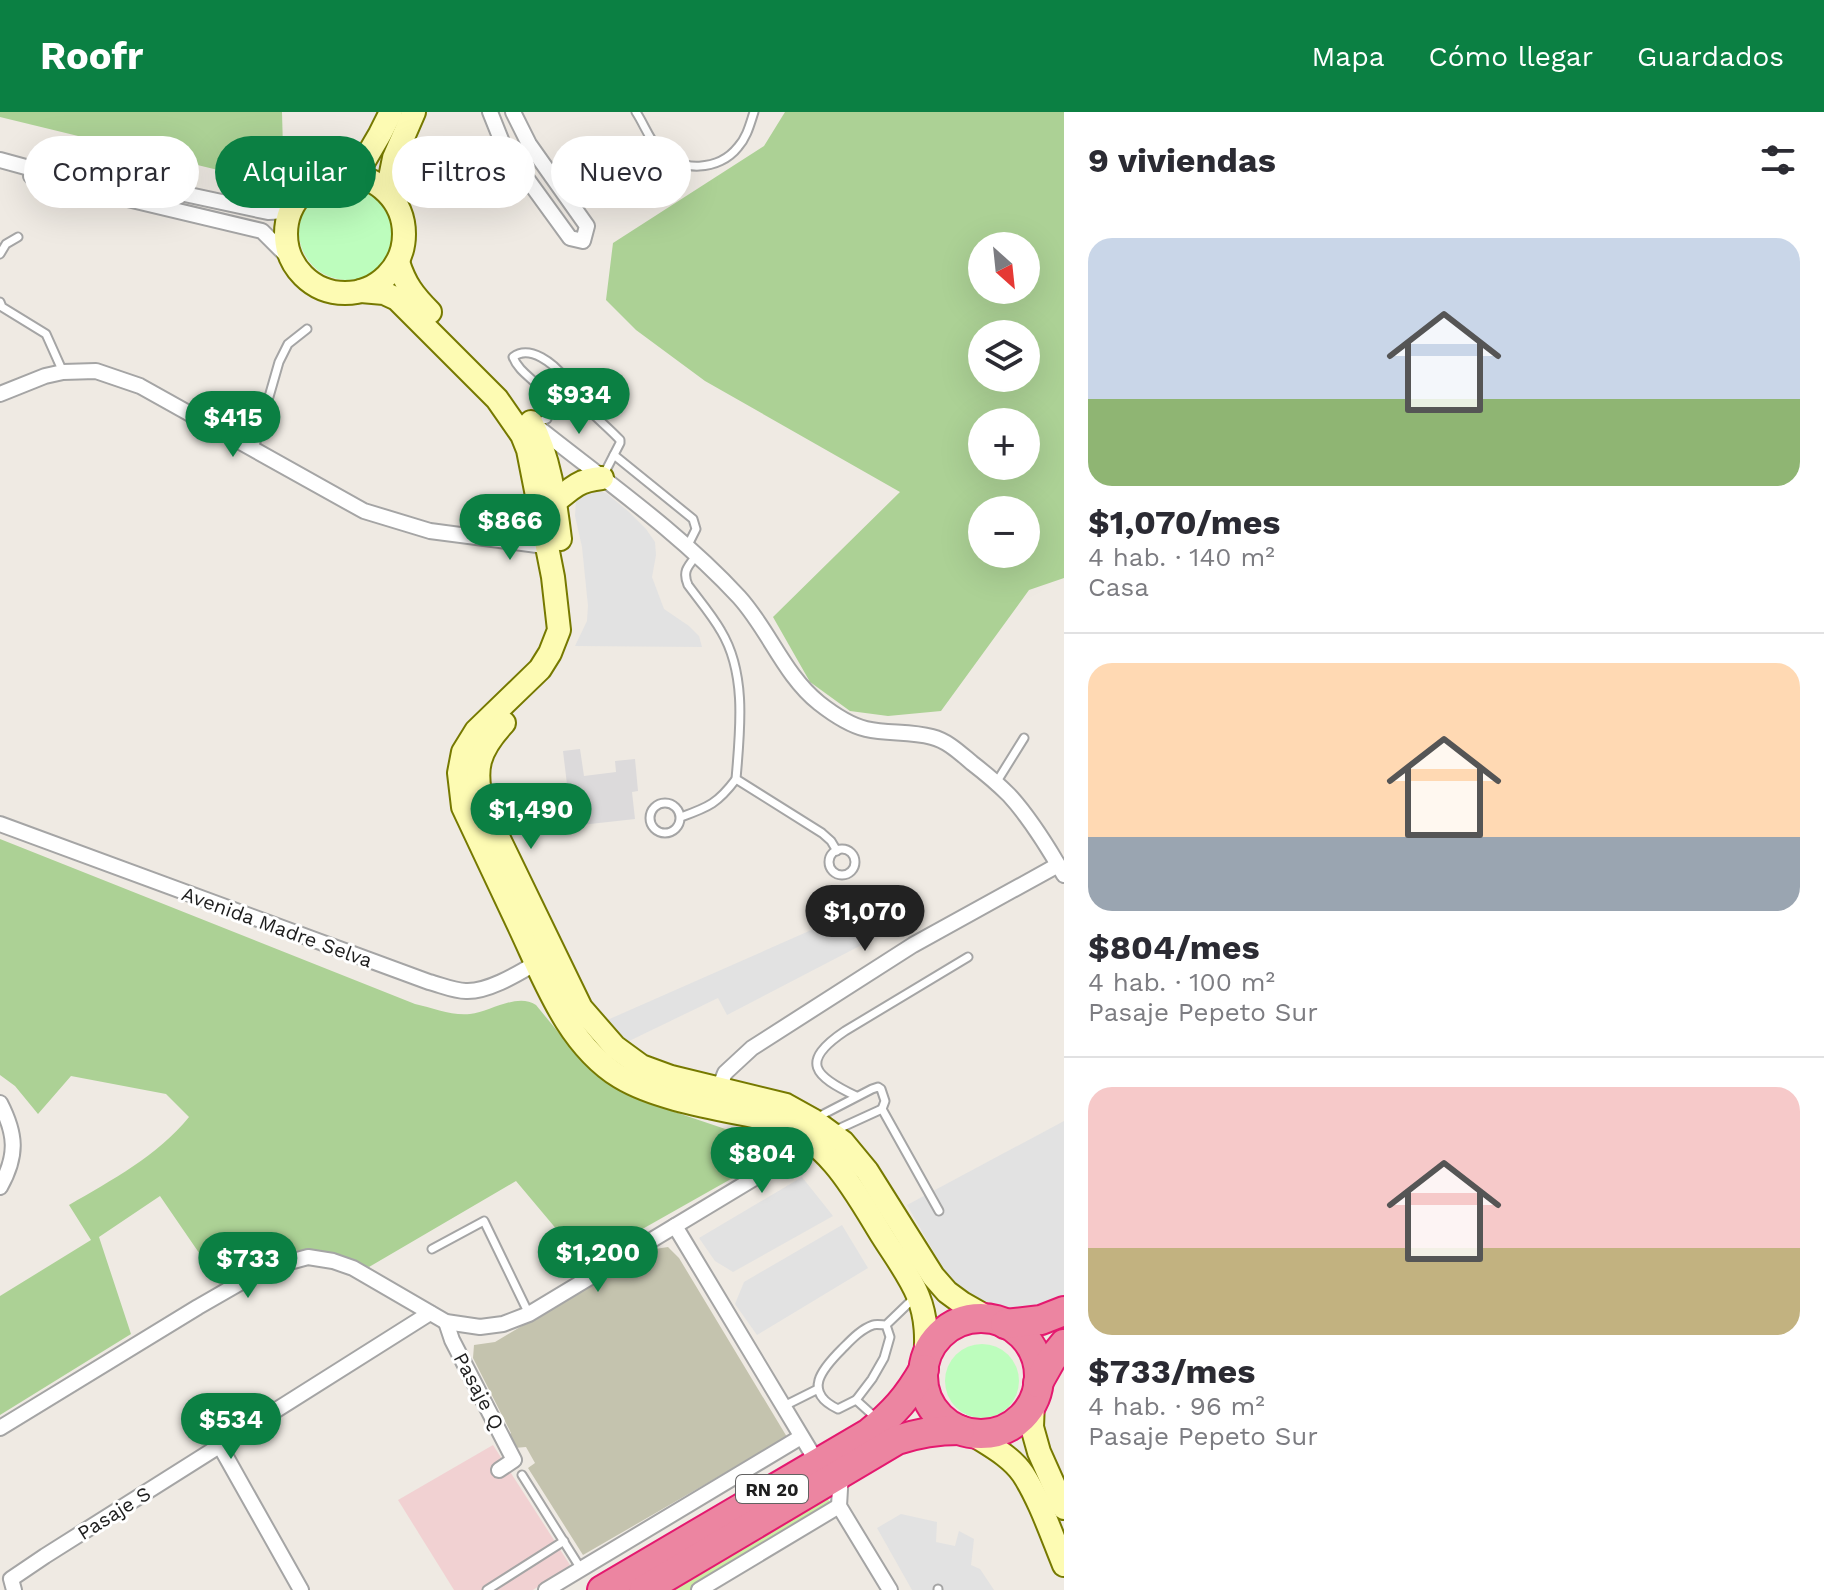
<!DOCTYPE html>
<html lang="es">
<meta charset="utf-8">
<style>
:root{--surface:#fff;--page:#f7f7f7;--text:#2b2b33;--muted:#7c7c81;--line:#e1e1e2;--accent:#0b8043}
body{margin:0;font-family:"Work Sans",sans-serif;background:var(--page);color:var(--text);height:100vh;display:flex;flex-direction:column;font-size:30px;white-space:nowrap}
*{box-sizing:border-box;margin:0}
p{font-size:26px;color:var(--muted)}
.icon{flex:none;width:44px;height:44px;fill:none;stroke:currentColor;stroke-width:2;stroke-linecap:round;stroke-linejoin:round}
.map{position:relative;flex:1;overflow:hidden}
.side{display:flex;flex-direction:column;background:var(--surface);width:760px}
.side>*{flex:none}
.top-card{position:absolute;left:24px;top:24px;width:760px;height:72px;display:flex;gap:16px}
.needle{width:52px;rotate:153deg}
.tools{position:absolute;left:968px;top:120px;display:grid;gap:16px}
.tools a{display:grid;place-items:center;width:72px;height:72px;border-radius:50%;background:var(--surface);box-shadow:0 8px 32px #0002;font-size:40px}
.price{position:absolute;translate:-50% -68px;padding:0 18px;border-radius:28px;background:var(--accent);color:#fff;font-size:26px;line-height:52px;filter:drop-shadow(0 2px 4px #0008)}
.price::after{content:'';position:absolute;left:50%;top:48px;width:24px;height:18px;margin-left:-12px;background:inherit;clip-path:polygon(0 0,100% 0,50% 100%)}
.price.active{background:#222;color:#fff}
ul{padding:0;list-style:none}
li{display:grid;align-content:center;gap:16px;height:424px;padding:0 24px}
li+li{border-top:2px solid var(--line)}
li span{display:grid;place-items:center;height:248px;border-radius:24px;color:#555}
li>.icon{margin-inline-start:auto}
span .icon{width:144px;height:144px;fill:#fffc;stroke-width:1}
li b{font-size:34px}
h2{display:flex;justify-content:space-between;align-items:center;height:96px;padding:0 24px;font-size:34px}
.chip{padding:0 28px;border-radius:36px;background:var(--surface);box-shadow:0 8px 32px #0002;font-size:28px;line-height:72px}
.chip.active{background:var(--accent);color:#fff}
header{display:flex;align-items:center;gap:48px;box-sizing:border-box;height:112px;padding:0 40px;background:var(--accent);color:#fff}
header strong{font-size:38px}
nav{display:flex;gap:44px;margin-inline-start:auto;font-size:28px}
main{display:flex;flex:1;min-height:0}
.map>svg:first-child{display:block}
.residential{fill:#dcdadb}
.commercial{fill:#f1d1d2}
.construction{fill:#c4c3ae}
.grass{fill:#ceeda5}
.forest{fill:#acd195;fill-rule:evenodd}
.park{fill:#bdfdbd}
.parking{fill:#e2e2e2}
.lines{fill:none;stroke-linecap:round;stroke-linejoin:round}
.lane-casing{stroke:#a5a5a5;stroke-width:11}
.street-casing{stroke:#a5a5a5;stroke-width:18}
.secondary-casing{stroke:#767900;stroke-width:26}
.highway-casing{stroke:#e4196f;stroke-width:32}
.lane{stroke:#fff;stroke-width:7}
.street{stroke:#fff;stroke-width:14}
.secondary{stroke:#fdfbb3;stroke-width:22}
.highway{stroke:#ec85a1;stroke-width:28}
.labels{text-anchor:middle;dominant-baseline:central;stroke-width:6;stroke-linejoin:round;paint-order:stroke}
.shield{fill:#fff;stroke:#626262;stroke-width:2}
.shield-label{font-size:18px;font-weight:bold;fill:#1e1e1e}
.street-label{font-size:20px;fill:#1e1e1e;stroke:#fff}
</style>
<header>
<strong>Roofr</strong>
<nav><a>Mapa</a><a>Cómo llegar</a><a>Guardados</a></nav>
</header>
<main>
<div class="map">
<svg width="1064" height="1478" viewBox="0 0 1064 1478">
<rect width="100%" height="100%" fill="#efeae3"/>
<path class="residential" d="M580,637L584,664L616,660L615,649L635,647L638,679L632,680L635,707L572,714L563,639Z"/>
<path class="commercial" d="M493,1333L570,1453L533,1478H454L398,1388Z"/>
<path class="construction" d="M668,1135L679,1146L787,1325L583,1443L528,1356L535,1351L526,1335L514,1336L508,1326L511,1321L473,1246L474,1233L495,1230L637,1145L655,1137Z"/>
<path class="grass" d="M826,1383L832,1395L693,1478H669Z"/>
<g class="forest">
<path d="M0,0H282L284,74L0,5Z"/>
<path d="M785,0H1064V466L1029,478L941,599L888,604L850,599L810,570L773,505L900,380L705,269L636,218L606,188L613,131L764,34ZM1026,134V178H982V134ZM1026,222V266H982V222ZM982,310H1026V354H982ZM982,398H1026V442H982Z"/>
<path d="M0,727L415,892C433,896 452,904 470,902C491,900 517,880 536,893L581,948L602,965L660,995L758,1028C764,1036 765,1041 761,1050L584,1150L516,1069L369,1155L336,1142L312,1138L275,1140L219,1170L160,1084L99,1125L131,1222L0,1303V1184L91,1128L69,1093C112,1068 157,1044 189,1005L166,982L71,964L38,1002L15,974L0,963Z"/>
</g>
<g class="park">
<circle cx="347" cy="120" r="48"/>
<circle cx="982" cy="1269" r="37"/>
</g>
<g class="parking">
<path d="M596,378L606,381L629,400L646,417L655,430L656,443L652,465L664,497L689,514L699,524L702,535L575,534L587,509L588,494L582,435L575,404L576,388Z"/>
<path d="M859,797L875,826L727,903L718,886L625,931L605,909Z"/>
<path d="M1064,1009V1186L1033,1202L995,1196L968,1183L952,1172L907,1093Z"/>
<path d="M802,1065L833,1104L733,1160L715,1149L699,1126Z"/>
<path d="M842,1113L868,1156L757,1223L735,1192L744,1170Z"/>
<path d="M901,1402L937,1410L936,1430L955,1434L959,1419L974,1427L971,1453L980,1457L994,1478H912L877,1416Z"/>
</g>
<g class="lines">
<g class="lane-casing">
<g id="lane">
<path d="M636,0C644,12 649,27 659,38C680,61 719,59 738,35C747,25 750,12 754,0"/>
<path d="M0,142L6,132L18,125"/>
<path d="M0,190L2,195L46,222L63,260"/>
<path d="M535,311L547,307C558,274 522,269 513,245C530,232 554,252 565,266C570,273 574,281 579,287C591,302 607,314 620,328V331L603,364"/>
<path d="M254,337L279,250L288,232L307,217"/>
<path d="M614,343L693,407L696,417L687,435"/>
<path d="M697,443C688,454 682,459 688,473C699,488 712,503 721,519C747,562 740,619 736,667L822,721L831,729L837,739"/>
<path d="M996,671L1024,626"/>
<circle cx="665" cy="706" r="15"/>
<path d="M681,705C709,695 718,691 736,667"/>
<circle cx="842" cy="750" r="13"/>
<path d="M856,984C814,964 799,950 845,919L968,845"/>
<path d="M818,1005L872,977L878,975L881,977L885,989L882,997L939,1099"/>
<path d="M836,1018L882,997"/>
<path d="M432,1137L484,1109L529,1202"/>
<path d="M886,1213L890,1225L884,1246L872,1267L856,1288L838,1297C802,1280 822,1257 842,1237C851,1228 861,1217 873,1213C876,1212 883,1213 886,1213L913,1187"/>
<path d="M856,1288L877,1307"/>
<path d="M784,1294L818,1277"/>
<path d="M522,1363L581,1457"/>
<path d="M938,1477V1478"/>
<path d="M487,1478L564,1429"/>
</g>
</g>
<g class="street-casing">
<g id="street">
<path d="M490,0L504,35L570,126L583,129L587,114L529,32L513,0"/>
<path d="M0,48L33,57"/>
<path d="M33,57L31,64L262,119L292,149"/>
<path d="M33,57L36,50L268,100L290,99"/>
<path d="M0,282L45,264L63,260L96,259L140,274L364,399L430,419L552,435"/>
<path d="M535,313C604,368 679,420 739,485C769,518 784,563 819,591C833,602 849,613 866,617C888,622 910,619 932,625C948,629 960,641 972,651C985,661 998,672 1009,683C1031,707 1048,735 1064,763"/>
<path d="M0,712L429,870C441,873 454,879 466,879C490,880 522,859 543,847"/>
<path d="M719,976L725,961L752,936L913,833L1058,753"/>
<path d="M0,991C16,1022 18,1043 0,1075"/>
<path d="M675,1114L817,1350"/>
<path d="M446,1210L452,1228L514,1348L499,1358"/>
<path d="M0,1316L198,1195L264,1157L308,1145L333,1149L353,1156L446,1210L480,1215L503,1212L529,1202L816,1029"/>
<path d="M220,1334L301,1478"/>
<path d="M841,1360L839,1394L890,1478"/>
<path d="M14,1478L11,1467L45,1444L430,1201"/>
<path d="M546,1478L801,1325"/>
<path d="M699,1478L839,1394"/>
</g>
</g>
<g class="secondary-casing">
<g id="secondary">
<circle cx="345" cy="122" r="59"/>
<path d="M356,63L380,22L391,0"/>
<path d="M396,89L390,66L394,46L414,0"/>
<path d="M398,150C405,172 413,183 430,200"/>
<path d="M361,179L384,181L397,187L497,287L522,323L528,338L553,465L559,518L550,541L540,557L476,619L463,640L459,661L463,695C482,735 501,776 520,816C545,869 568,933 620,965C661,990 730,998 777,1009C832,1033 854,1078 883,1125C895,1144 910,1164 918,1184C927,1206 927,1228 925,1251"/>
<path d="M531,310C550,346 555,388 560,427"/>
<path d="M543,393C562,388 562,382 577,373C585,368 593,367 602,366"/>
<path d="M504,611C478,639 473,657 483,694L581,896L615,935L641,954L671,965L786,993L813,1008L843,1030L867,1059L933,1164L947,1180L962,1191L992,1208"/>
<path d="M1033,1289L1032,1315L1039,1340L1064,1396"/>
<path d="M969,1320C987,1332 1010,1343 1023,1362C1040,1388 1052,1424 1064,1453"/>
</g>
</g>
<g class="highway-casing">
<g id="highway">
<circle cx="981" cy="1264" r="58"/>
<path d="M1005,1212L1041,1208L1064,1199"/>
<path d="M1038,1271L1051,1248L1064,1232"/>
<path d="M602,1478L869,1321C894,1301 908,1285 924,1257"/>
<path d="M644,1478L897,1328C918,1321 937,1318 960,1318"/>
</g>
</g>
<use href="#lane" class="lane"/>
<use href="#street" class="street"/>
<use href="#secondary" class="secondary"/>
<use href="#highway" class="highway"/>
</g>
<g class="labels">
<rect class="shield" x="736" y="1363" width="72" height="28" rx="6"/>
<g class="shield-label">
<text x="772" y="1377">RN 20</text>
</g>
<g class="street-label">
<text transform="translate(277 815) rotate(20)">Avenida Madre Selva</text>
<text transform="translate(479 1279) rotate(62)">Pasaje Q</text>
<text transform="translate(114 1401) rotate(-32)">Pasaje S</text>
</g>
</g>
</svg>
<div class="tools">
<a><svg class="needle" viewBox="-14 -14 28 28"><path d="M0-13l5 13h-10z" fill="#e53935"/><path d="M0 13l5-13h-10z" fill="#7c7c81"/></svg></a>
<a><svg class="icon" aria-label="layers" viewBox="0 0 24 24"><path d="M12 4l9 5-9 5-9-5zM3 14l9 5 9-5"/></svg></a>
<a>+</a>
<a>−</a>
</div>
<b class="price" style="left:579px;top:324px">$934</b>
<b class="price" style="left:233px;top:347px">$415</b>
<b class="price" style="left:510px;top:450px">$866</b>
<b class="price" style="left:531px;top:739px">$1,490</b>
<b class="price active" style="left:865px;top:841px">$1,070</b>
<b class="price" style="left:762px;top:1083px">$804</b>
<b class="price" style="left:598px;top:1182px">$1,200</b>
<b class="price" style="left:248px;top:1188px">$733</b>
<b class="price" style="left:231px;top:1349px">$534</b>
<div class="top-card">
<a class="chip">Comprar</a>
<a class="chip active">Alquilar</a>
<a class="chip">Filtros</a>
<a class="chip">Nuevo</a>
</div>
</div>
<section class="side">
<h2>9 viviendas<svg class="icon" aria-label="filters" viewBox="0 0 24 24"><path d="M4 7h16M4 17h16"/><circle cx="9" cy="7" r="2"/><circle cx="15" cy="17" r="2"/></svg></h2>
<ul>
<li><span style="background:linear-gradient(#c9d6e8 65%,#8fb573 0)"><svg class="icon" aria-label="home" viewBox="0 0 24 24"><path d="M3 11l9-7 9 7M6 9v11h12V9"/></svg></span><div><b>$1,070/mes</b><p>4 hab. · 140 m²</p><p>Casa</p></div></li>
<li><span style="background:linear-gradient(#ffd9b3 70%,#9aa5b1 0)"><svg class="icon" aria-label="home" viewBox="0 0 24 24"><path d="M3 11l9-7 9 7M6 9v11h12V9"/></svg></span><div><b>$804/mes</b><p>4 hab. · 100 m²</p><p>Pasaje Pepeto Sur</p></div></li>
<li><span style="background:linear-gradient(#f6c9c9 65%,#c2b280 0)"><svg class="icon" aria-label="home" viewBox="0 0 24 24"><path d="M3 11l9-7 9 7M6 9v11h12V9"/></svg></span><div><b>$733/mes</b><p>4 hab. · 96 m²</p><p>Pasaje Pepeto Sur</p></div></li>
</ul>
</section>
</main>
